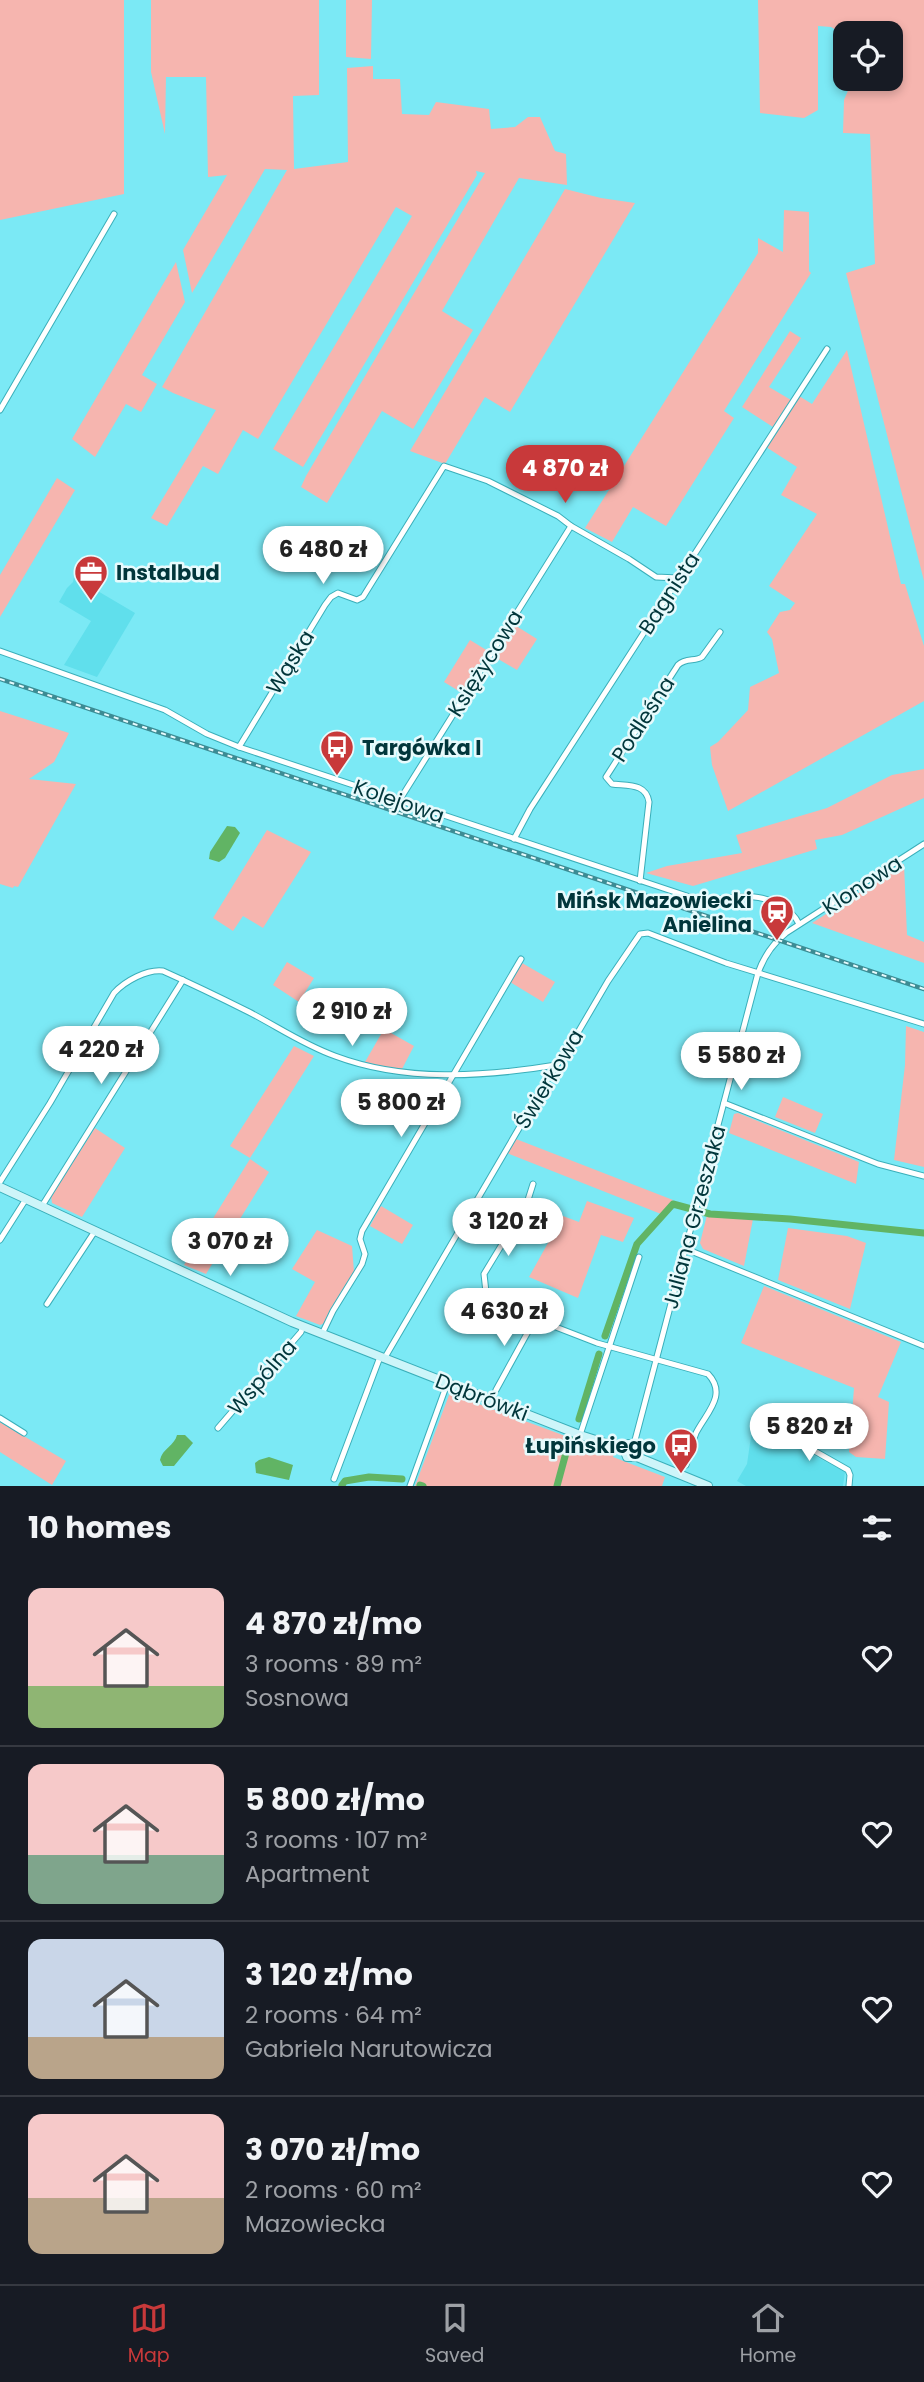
<!DOCTYPE html>
<meta charset="utf-8">
<style>
:root{--surface:#171b24;--page:#20242c;--text:#f1f3f6;--muted:#9ea1a6;--line:#363941;--accent:#c8393a}
body{margin:0;font-family:Poppins,sans-serif;background:var(--page);color:var(--text);height:100vh;display:flex;flex-direction:column;font-size:26px;white-space:nowrap}
*{box-sizing:border-box;margin:0}
p{font-size:23px;color:var(--muted)}
.icon{flex:none;width:38px;height:38px;fill:none;stroke:currentColor;stroke-width:2;stroke-linecap:round;stroke-linejoin:round}
.map{position:relative;height:1486px;overflow:hidden}
.sheet{display:flex;flex-direction:column;background:var(--surface);flex:1}
.sheet>*{flex:none}
.fabs{position:absolute;left:833px;top:21px;display:grid;gap:14px}
.fabs a{display:grid;place-items:center;width:70px;height:70px;border-radius:14px;background:var(--surface);box-shadow:0 4px 10px #0003;font-size:35px}
.price{position:absolute;translate:-50% -60px;padding:0 16px;border-radius:24px;background:#fff;color:#222;font-size:23px;line-height:46px;filter:drop-shadow(0 2px 4px #0008)}
.price::after{content:'';position:absolute;left:50%;top:42px;width:21px;height:16px;margin-left:-10px;background:inherit;clip-path:polygon(0 0,100% 0,50% 100%)}
.price.active{background:var(--accent);color:#fff}
ul{padding:0;list-style:none}
li{display:flex;align-items:center;gap:21px;height:175px;padding:0 28px}
li+li{border-top:2px solid var(--line)}
li span{display:grid;place-items:center;flex:none;width:196px;height:140px;border-radius:14px;color:#555}
li>.icon{margin-inline-start:auto}
span .icon{width:84px;height:84px;fill:#fffc;stroke-width:1}
li b{font-size:30px}
h2{display:flex;justify-content:space-between;align-items:center;height:84px;padding:0 28px;font-size:30px}
.menu{display:flex;justify-content:space-around;align-items:center;height:98px;border-top:2px solid var(--line);background:var(--surface);font-size:19px;color:var(--muted)}
.menu a{display:grid;justify-items:center;gap:4px}
.menu .active{color:var(--accent)}
.map>svg:first-child{display:block}
.built{fill:#60dfec}
.green{fill:#f6b5af}
.water{fill:#61b464}
.lines{fill:none;stroke-linecap:round;stroke-linejoin:round}
.canal{stroke:#61b464;stroke-width:7}
.street-casing{stroke:#3aafba;stroke-width:7}
.secondary-casing{stroke:#3aafba;stroke-width:10}
.street{stroke:#fff;stroke-width:5}
.secondary{stroke:#cdf5f9;stroke-width:8}
.rail-casing{stroke:#3c8c94;stroke-width:4.5}
.rail{stroke:#e7fafc;stroke-width:2;stroke-dasharray:5;stroke-linecap:butt}
.labels{text-anchor:middle;dominant-baseline:central;stroke-width:5;stroke-linejoin:round;paint-order:stroke}
.poi-label{font-size:21px;font-weight:bold;fill:#01363b;stroke:#e7fafc;text-anchor:start}
.street-label{font-size:21px;fill:#01363b;stroke:#e7fafc}
</style>
<div class="map">
<svg width="924" height="1486" viewBox="0 0 924 1486">
<rect width="100%" height="100%" fill="#7be9f5"/>
<g class="built">
<path d="M74,577L135,613L97,677L64,665L91,621L59,602L67,588L73,582Z"/>
<path d="M753,1423L845,1472L843,1486H746L737,1481L747,1464Z"/>
</g>
<g class="green">
<path d="M0,0H124V194L0,220Z"/>
<path d="M151,0H319V95L293,96L294,169L348,162L347,68L373,66V79H400L402,114L429,115L436,102L489,109L491,129L515,127L528,117H540L555,151L566,154L567,185L519,178L442,311L473,330L413,429L382,411L327,503L301,487L306,476L485,173L476,171L477,175L303,467L273,449L412,216L396,207L258,439L243,430L218,474L203,466L167,526L151,518L216,410L173,393L162,387L287,170L265,169L192,293L183,250L227,175L208,177L206,77H166L165,134L151,72Z"/>
<path d="M346,0H372L371,59L346,57Z"/>
<path d="M758,0H924V581L846,273L875,264L870,134L843,133L844,100L853,79H891V33L845,35L831,27L818,26V110L804,118L760,113Z"/>
<path d="M565,189L601,198L635,203L510,412L485,397L445,464L410,451Z"/>
<path d="M784,210L809,212V271L811,273L724,411L734,418L666,526L633,507L612,542L585,528L758,253V238L783,252Z"/>
<path d="M176,262L185,302L142,375L157,384L141,412L126,404L95,457L72,439Z"/>
<path d="M790,331L801,338L769,387L791,400L773,427L742,407Z"/>
<path d="M847,350L901,584H905L924,646V701L728,811L712,765L710,747L718,742L748,710L750,687L779,673L772,639L767,632L780,612L790,610L795,603L769,586L817,514L781,495L797,467L766,447L799,396L812,404Z"/>
<path d="M57,478L75,490L0,617V575Z"/>
<path d="M513,624L537,639L517,670L493,656Z"/>
<path d="M470,640L488,651L462,693L444,682Z"/>
<path d="M0,711L69,733L54,762L29,779L76,784L18,887L14,886L13,888L0,884Z"/>
<path d="M924,769V798L842,835L815,840L817,849L693,886L646,873L667,866L742,853L736,835L827,808L892,775Z"/>
<path d="M267,830L311,852L263,928L243,916L233,931L213,918Z"/>
<path d="M904,864L907,935L924,942V963L812,923Z"/>
<path d="M287,962L314,978L299,1002L273,985Z"/>
<path d="M522,963L555,982L543,1002L510,982Z"/>
<path d="M906,1026L924,1032V1167L894,1160L905,1065Z"/>
<path d="M384,1029L414,1046L402,1069L386,1068L365,1062Z"/>
<path d="M294,1046L314,1056L250,1158L230,1146Z"/>
<path d="M783,1097L823,1114L815,1133L775,1117Z"/>
<path d="M738,1113L859,1162L856,1184L729,1133L734,1114Z"/>
<path d="M95,1128L125,1148L82,1217L52,1203L51,1196Z"/>
<path d="M516,1139L673,1200L661,1214L507,1153Z"/>
<path d="M250,1159L269,1172L206,1274L184,1265Z"/>
<path d="M587,1201L634,1218L623,1242L601,1235L578,1298L529,1277L563,1216L579,1222Z"/>
<path d="M381,1206L413,1225L402,1244L370,1226Z"/>
<path d="M707,1215L753,1219L744,1266L703,1249L700,1243Z"/>
<path d="M788,1228L847,1236L866,1243L850,1309L778,1280Z"/>
<path d="M317,1230L352,1246L354,1272L325,1323L320,1325L296,1316L315,1282L292,1269Z"/>
<path d="M764,1286L901,1342L878,1397L889,1402L885,1459L856,1457L849,1452L854,1388L741,1343Z"/>
<path d="M452,1394L614,1454L613,1457L665,1477L662,1486H415L449,1395Z"/>
<path d="M0,1422L66,1461L52,1485L0,1452Z"/>
</g>
<g class="water">
<path d="M227,826L235,827L240,833L225,858L219,862L209,859L210,852Z"/>
<path d="M177,1435H185L193,1443L174,1466H163L160,1460C162,1449 175,1445 177,1435Z"/>
<path d="M269,1457L293,1465L289,1480L256,1473L255,1463L259,1460Z"/>
</g>
<g class="lines">
<g class="canal">
<path d="M605,1336L637,1244L673,1204L710,1214L790,1219L924,1233"/>
<path d="M579,1419L599,1354"/>
<path d="M342,1485L345,1481L369,1477L402,1479"/>
<path d="M420,1485L423,1486"/>
<path d="M557,1486L570,1438"/>
</g>
<g class="street-casing">
<g id="street">
<path d="M0,410L114,214"/>
<path d="M0,651L165,710L207,734L239,747L693,898C726,904 746,887 780,905C789,910 795,915 799,924"/>
<path d="M239,747L325,605L331,597L338,593L357,600L363,597L444,466L488,481L558,516L571,526L629,559L656,577L678,578"/>
<path d="M399,801L571,526"/>
<path d="M514,839L530,809L827,349"/>
<path d="M640,881L649,802C646,783 628,786 612,784L606,777L678,665C686,657 695,662 702,657L720,632"/>
<path d="M724,1103L878,1164L924,1176"/>
<path d="M0,1182L50,1103L114,993C125,981 147,969 163,971C192,984 221,998 249,1012C278,1027 304,1045 335,1056C404,1082 484,1077 556,1065"/>
<path d="M533,1184L527,1203L484,1274L486,1292L496,1300L535,1319L597,1343L708,1374C728,1395 706,1413 696,1433C692,1443 689,1455 686,1465"/>
<path d="M42,1206L183,980"/>
<path d="M0,1240L26,1199"/>
<path d="M686,1249L924,1346"/>
<path d="M47,1304L95,1231"/>
<path d="M322,1334L333,1311L362,1264L365,1254L360,1239L362,1231L521,959"/>
<path d="M384,1359L556,1065L563,1058L608,981L640,934L648,933L726,963L924,1024"/>
<path d="M496,1390L535,1319"/>
<path d="M0,1418L24,1433"/>
<path d="M218,1428L301,1332L303,1326"/>
<path d="M783,1433L848,1470L850,1475L849,1486"/>
<path d="M580,1435L639,1257"/>
<path d="M634,1444L758,973C764,956 772,944 786,933L924,844"/>
<path d="M334,1479L380,1357"/>
<path d="M410,1486L447,1384"/>
</g>
</g>
<g class="secondary-casing">
<g id="secondary">
<path d="M0,1187L292,1322L580,1435L624,1449"/>
<path d="M624,1449L628,1444L636,1445L639,1449L637,1457"/>
<path d="M624,1449L627,1457H637"/>
<path d="M637,1457L708,1486"/>
</g>
</g>
<use href="#street" class="street"/>
<use href="#secondary" class="secondary"/>
<g class="rail-casing">
<path id="rail" d="M0,679L924,989"/>
</g>
<use href="#rail" class="rail"/>
</g>
<defs>
<g id="office-pin" transform="scale(1.75)"><path d="M0 17L-7.5 6A9.5 9.5 0 1 1 7.5 6Z" fill="#c8393a" stroke="#e7fafc"/><path d="M-6-3h4V-5.5h4V-3h4V5H-6ZM-1-4.5V-3h2v-1.5ZM-6 0V1H6V0Z" fill="#fff"/></g>
<g id="bus-pin" transform="scale(1.75)"><path d="M0 17L-7.5 6A9.5 9.5 0 1 1 7.5 6Z" fill="#c8393a" stroke="#e7fafc"/><path d="M-5-6H5V4H4V6H2V4H-2V6H-4V4H-5ZM-3.5-4V0h7V-4ZM-3.5 1.2v1.5H-2V1.2ZM2 1.2v1.5H3.5V1.2Z" fill="#fff"/></g>
<g id="station-pin" transform="scale(1.75)"><path d="M0 17L-7.5 6A9.5 9.5 0 1 1 7.5 6Z" fill="#c8393a" stroke="#e7fafc"/><path d="M-3-6H3Q5-6 5-4V2Q5 4 3 4L4.5 6H3L1.5 4h-3L-3 6H-4.5L-3 4Q-5 4-5 2V-4Q-5-6-3-6ZM-3.5-4v3h7v-3ZM-3.5 1v1.5H-2V1ZM2 1v1.5H3.5V1Z" fill="#fff"/></g>
</defs>
<g fill-rule="evenodd">
<use href="#office-pin" x="91" y="572"/>
<use href="#bus-pin" x="337" y="747"/>
<use href="#station-pin" x="777" y="912"/>
<use href="#bus-pin" x="681" y="1445"/>
</g>
<g class="labels">
<g class="poi-label">
<text x="116" y="572">Instalbud</text>
<text x="362" y="747">Targówka I</text>
<text x="752" y="900" text-anchor="end">Mińsk Mazowiecki<tspan x="752" dy="24">Anielina</tspan></text>
<text x="656" y="1445" text-anchor="end">Łupińskiego</text>
</g>
<g class="street-label">
<text transform="translate(669 593) rotate(-57)">Bagnista</text>
<text transform="translate(290 662) rotate(-58)">Wąska</text>
<text transform="translate(485 663) rotate(-58)">Księżycowa</text>
<text transform="translate(643 719) rotate(-57)">Podleśna</text>
<text transform="translate(399 801) rotate(19)">Kolejowa</text>
<text transform="translate(862 885) rotate(-33)">Klonowa</text>
<text transform="translate(549 1079) rotate(-59)">Świerkowa</text>
<text transform="translate(694 1217) rotate(-75)">Juliana Grzeszaka</text>
<text transform="translate(262 1377) rotate(-49)">Wspólna</text>
<text transform="translate(482 1397) rotate(21)">Dąbrówki</text>
</g>
</g>
</svg>
<div class="fabs">
<a><svg class="icon" aria-label="locate" viewBox="0 0 24 24"><circle cx="12" cy="12" r="6"/><path d="M12 2v4M12 18v4M2 12h4M18 12h4"/></svg></a>
</div>
<b class="price active" style="left:565px;top:505px">4 870 zł</b>
<b class="price" style="left:323px;top:586px">6 480 zł</b>
<b class="price" style="left:352px;top:1048px">2 910 zł</b>
<b class="price" style="left:101px;top:1086px">4 220 zł</b>
<b class="price" style="left:741px;top:1092px">5 580 zł</b>
<b class="price" style="left:401px;top:1139px">5 800 zł</b>
<b class="price" style="left:508px;top:1258px">3 120 zł</b>
<b class="price" style="left:230px;top:1278px">3 070 zł</b>
<b class="price" style="left:504px;top:1348px">4 630 zł</b>
<b class="price" style="left:809px;top:1463px">5 820 zł</b>
</div>
<section class="sheet">
<h2>10 homes<svg class="icon" aria-label="filters" viewBox="0 0 24 24"><path d="M4 7h16M4 17h16"/><circle cx="9" cy="7" r="2"/><circle cx="15" cy="17" r="2"/></svg></h2>
<ul>
<li><span style="background:linear-gradient(#f6c9c9 70%,#8fb573 0)"><svg class="icon" aria-label="home" viewBox="0 0 24 24"><path d="M3 11l9-7 9 7M6 9v11h12V9"/></svg></span><div><b>4 870 zł/mo</b><p>3 rooms · 89 m²</p><p>Sosnowa</p></div><svg class="icon" aria-label="heart" viewBox="0 0 24 24"><path d="M12 20l-8-8c-3-5 5-10 8-4 3-6 11-1 8 4z"/></svg></li>
<li><span style="background:linear-gradient(#f6c9c9 65%,#7fa58c 0)"><svg class="icon" aria-label="home" viewBox="0 0 24 24"><path d="M3 11l9-7 9 7M6 9v11h12V9"/></svg></span><div><b>5 800 zł/mo</b><p>3 rooms · 107 m²</p><p>Apartment</p></div><svg class="icon" aria-label="heart" viewBox="0 0 24 24"><path d="M12 20l-8-8c-3-5 5-10 8-4 3-6 11-1 8 4z"/></svg></li>
<li><span style="background:linear-gradient(#c9d6e8 70%,#b9a48a 0)"><svg class="icon" aria-label="home" viewBox="0 0 24 24"><path d="M3 11l9-7 9 7M6 9v11h12V9"/></svg></span><div><b>3 120 zł/mo</b><p>2 rooms · 64 m²</p><p>Gabriela Narutowicza</p></div><svg class="icon" aria-label="heart" viewBox="0 0 24 24"><path d="M12 20l-8-8c-3-5 5-10 8-4 3-6 11-1 8 4z"/></svg></li>
<li><span style="background:linear-gradient(#f6c9c9 60%,#b9a48a 0)"><svg class="icon" aria-label="home" viewBox="0 0 24 24"><path d="M3 11l9-7 9 7M6 9v11h12V9"/></svg></span><div><b>3 070 zł/mo</b><p>2 rooms · 60 m²</p><p>Mazowiecka</p></div><svg class="icon" aria-label="heart" viewBox="0 0 24 24"><path d="M12 20l-8-8c-3-5 5-10 8-4 3-6 11-1 8 4z"/></svg></li>
</ul>
</section>
<nav class="menu">
<a class="active"><svg class="icon" aria-label="map" viewBox="0 0 24 24"><path d="M3 6l6-2 6 2 6-2v14l-6 2-6-2-6 2zM9 4v14M15 6v14"/></svg>Map</a>
<a><svg class="icon" aria-label="saved" viewBox="0 0 24 24"><path d="M7 4h10v16l-5-4-5 4z"/></svg>Saved</a>
<a><svg class="icon" aria-label="home" viewBox="0 0 24 24"><path d="M3 11l9-7 9 7M6 9v11h12V9"/></svg>Home</a>
</nav>
